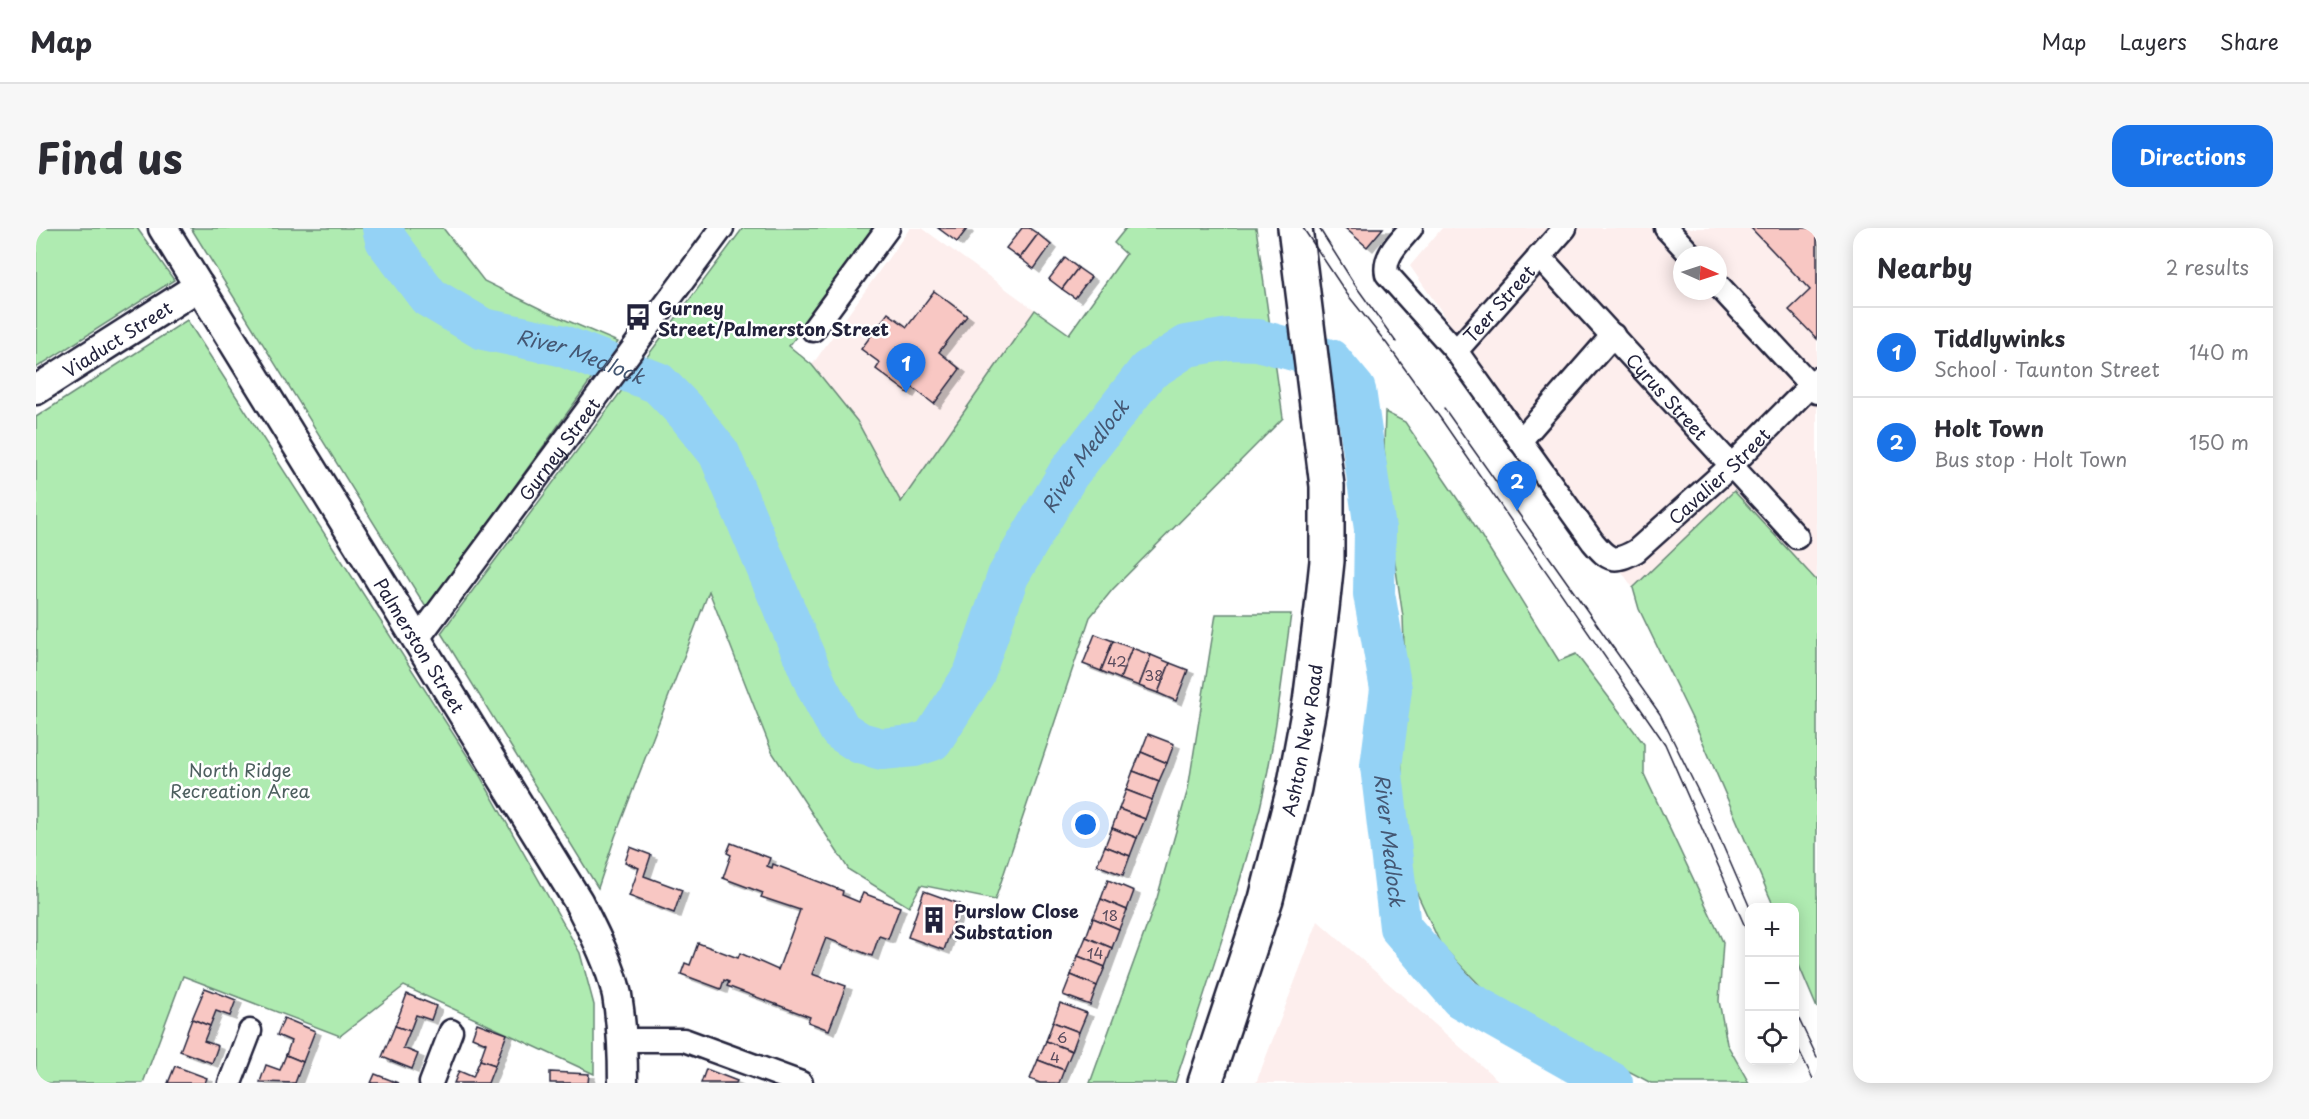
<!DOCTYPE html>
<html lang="en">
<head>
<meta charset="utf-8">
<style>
	body { margin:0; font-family:"Playpen Sans",sans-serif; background:#f7f7f7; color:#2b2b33 }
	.controls { position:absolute; right:18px; bottom:18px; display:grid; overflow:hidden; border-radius:12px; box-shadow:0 3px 15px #0003 }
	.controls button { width:54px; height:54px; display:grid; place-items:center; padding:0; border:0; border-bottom:2px solid #e1e1e2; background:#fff; color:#2b2b33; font:30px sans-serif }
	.compass { position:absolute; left:1637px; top:18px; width:54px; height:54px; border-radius:50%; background:#fff; box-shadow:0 3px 15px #0003; rotate:93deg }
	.you { position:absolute; left:1050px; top:597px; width:21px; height:21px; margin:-15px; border:4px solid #fff; border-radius:50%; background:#1a73e8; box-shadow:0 0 0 9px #1a73e833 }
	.badge { display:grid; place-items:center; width:39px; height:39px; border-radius:50%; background:#1a73e8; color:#fff; font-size:20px; font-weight:700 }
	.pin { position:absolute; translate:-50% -50px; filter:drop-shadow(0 2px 3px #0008) }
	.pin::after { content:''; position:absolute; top:32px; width:21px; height:18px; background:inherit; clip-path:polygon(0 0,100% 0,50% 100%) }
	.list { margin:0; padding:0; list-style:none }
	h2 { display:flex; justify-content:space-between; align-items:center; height:78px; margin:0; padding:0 24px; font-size:26px }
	h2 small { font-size:20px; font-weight:400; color:#7c7c81 }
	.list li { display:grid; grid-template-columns:39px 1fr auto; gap:18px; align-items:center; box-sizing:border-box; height:90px; padding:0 24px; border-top:2px solid #e1e1e2 }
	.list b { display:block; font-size:22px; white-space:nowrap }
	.list p { margin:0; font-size:20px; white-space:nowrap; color:#7c7c81 }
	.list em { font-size:20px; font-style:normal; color:#7c7c81 }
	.icon { flex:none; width:33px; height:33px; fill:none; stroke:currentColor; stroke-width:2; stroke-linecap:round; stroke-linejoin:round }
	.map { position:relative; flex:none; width:1781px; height:855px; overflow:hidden; border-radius:18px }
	header { display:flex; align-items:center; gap:36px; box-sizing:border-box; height:84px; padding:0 30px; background:#fff; border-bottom:2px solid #e1e1e2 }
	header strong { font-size:28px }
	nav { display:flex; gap:33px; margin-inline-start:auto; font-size:21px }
	.intro { display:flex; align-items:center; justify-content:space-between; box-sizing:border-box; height:144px; padding:0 36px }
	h1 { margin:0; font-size:42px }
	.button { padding:15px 27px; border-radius:18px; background:#1a73e8; color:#fff; font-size:21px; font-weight:700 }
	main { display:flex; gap:36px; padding:0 36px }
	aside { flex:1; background:#fff; border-radius:18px; box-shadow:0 3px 15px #0003 }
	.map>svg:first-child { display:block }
</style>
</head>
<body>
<header>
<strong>Map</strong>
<nav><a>Map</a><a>Layers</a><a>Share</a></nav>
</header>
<div class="intro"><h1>Find us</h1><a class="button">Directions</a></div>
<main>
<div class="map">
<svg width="1781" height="855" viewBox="0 0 1781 855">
	<defs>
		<filter id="shadow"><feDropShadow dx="6" dy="4" stdDeviation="0" flood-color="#0004"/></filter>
	</defs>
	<rect width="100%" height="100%" fill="#fff"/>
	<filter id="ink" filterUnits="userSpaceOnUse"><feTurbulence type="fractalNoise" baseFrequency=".0167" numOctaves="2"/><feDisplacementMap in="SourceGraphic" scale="12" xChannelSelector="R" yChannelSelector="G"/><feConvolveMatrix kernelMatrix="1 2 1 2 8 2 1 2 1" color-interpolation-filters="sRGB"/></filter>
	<g filter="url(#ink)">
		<!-- built -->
		<g fill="#fdeeed" fill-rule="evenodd">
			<polygon points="874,0 886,0 999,82 865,274 821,193 776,137"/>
			<path d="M1406,0H1781V353L1698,263L1597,360L1374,38ZM1646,27H1682V63H1646Z"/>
			<polygon points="1282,693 1465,855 1220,855"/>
		</g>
		<!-- green -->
		<g fill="#afebb1" stroke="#688676" stroke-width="1.5">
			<polygon points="0,0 101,0 138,52 0,140"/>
			<polygon points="155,0 407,0 448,53 511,84 582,114 391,381"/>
			<polygon points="707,0 844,0 753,118 776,137 821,193 865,274 999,82 1033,106 1090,26 1078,15 1090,0 1220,0 1247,190 1077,361 1054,389 959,672 885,657 873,679 813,642 736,524 673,363 579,609 562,660 405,405"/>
			<polygon points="151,92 443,546 544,725 558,777 558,846 368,758 304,808 147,748 107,855 0,855 0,189"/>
			<polygon points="1349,184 1369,194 1431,285 1523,433 1540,426 1608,516 1608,546 1687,714 1683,773 1691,816 1713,855 1615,855 1457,771 1405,717 1378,659 1369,609 1365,526 1370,472 1367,389 1358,328 1348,219"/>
			<polygon points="1698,263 1781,353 1781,780 1759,728 1758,680 1738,679 1663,505 1603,381 1597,360"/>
			<path d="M1180,386H1255C1246,450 1239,516 1224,580C1200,673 1169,764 1139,855H1054L1121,670L1152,561Z"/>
		</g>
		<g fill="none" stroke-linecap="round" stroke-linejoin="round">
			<!-- river -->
			<path stroke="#94d2f5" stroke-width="42" id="s1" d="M347,0L350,12L393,69L447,101L524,117L622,155L651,185L683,225L781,459L804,502L824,515L846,521L878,518L896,512L938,446L972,348L1032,246L1112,143L1151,118L1193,111L1222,112L1294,132L1319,162L1339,301L1338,366L1355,461L1345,538L1364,699L1425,770L1576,855"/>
		</g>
		<!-- building -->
		<g fill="#f8c7c3" stroke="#22223b" stroke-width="1.5" filter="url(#shadow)">
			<polygon points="902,0 930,0 931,1 921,14"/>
			<polygon points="986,0 993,0 1002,6 984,30 970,20"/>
			<polygon points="1309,0 1347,0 1331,19"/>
			<polygon points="1715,0 1781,0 1781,111 1753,82 1774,62"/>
			<polygon points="1002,6 1015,17 998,41 984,30"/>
			<polygon points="1029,30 1042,40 1026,61 1013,51"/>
			<polygon points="1042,40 1055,49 1039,70 1026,61"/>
			<polygon points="898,63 931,88 903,124 924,141 898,176 876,159 872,165 840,141 844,135 825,121 852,85 871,99"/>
			<polygon points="1059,406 1077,413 1065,443 1047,436"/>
			<polygon points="1077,413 1096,420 1084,451 1065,443"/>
			<polygon points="1096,420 1115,427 1103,458 1084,451"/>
			<polygon points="1115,427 1134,435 1122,465 1103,458"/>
			<polygon points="1134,435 1152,442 1140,473 1122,465"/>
			<polygon points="1112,506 1138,516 1131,535 1105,524"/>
			<polygon points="1105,524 1131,535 1123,553 1097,543"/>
			<polygon points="1097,543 1123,553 1116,572 1090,562"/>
			<polygon points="1090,562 1116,572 1109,591 1083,581"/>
			<polygon points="1083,581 1109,591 1101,610 1076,600"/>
			<polygon points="1076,600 1101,610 1094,628 1069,618"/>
			<polygon points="695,615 734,630 731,638 736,640 737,636 807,663 806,667 823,674 827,665 864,679 852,711 843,708 836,728 790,710 776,746 810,758 793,802 772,794 774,789 691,758 693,754 688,752 685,761 645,746 649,735 654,737 662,715 702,730 704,725 742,742 764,682 725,669 727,665 687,650 695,627 691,625"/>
			<polygon points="1069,618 1094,628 1087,647 1061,637"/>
			<polygon points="594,619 615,627 608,648 646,662 638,685 593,668 603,640 589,634"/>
			<polygon points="1072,652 1098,663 1091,682 1065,671"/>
			<polygon points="888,663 924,676 908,722 872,709"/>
			<polygon points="1065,671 1091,682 1083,701 1057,690"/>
			<polygon points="1057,690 1083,701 1076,720 1050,709"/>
			<polygon points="1050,709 1076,720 1069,739 1042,728"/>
			<polygon points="1042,728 1069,739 1061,758 1035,747"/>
			<polygon points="1035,747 1061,758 1054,777 1027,767"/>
			<polygon points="169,760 200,772 194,788 180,783 174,798 156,791"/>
			<polygon points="371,766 400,778 395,792 380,787 374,803 359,798"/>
			<polygon points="1024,775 1051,785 1043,804 1017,794"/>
			<polygon points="248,790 279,803 267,834 250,827 255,813 241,807"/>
			<polygon points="156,791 174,798 168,813 182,818 176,835 144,823"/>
			<polygon points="1017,794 1043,804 1036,823 1010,813"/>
			<polygon points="441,795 471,806 459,837 444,832 450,815 436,809"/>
			<polygon points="359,798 374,803 367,820 382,826 376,841 346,829"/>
			<polygon points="1010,813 1036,823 1028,842 1002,832"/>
			<polygon points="250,827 267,834 259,855 224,854 230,837 244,842"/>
			<polygon points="444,832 459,837 452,855 418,855 423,843 437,849"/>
			<polygon points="1002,832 1028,842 1023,855 1004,855 994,851"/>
			<polygon points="139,838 171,850 169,855 132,855"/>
			<polygon points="670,841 701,853 700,855 665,855"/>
			<polygon points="514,844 553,846 552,855 514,855"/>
			<polygon points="339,846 362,855 335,855"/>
		</g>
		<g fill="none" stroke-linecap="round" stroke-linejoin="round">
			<defs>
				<g id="minor">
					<path id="s2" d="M1375,0C1364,13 1347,28 1351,46L1420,123L1557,314C1573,333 1578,335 1600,323L1695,238L1781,151"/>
					<polyline points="1630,0 1655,27"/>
					<path id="s3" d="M1503,28L1761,309"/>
					<polyline points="1682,57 1781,164"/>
					<polyline points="777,102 852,0"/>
					<path id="s4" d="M1420,123L1529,0"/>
					<polyline points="1484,213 1577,107"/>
					<path id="s5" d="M381,412L686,0"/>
					<polyline points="587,812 648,812 765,855"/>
					<polyline points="194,855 214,803"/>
					<polyline points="395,855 415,803"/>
				</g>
				<g id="tertiary">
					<path id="s6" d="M127,0L542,673C557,703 574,735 581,767C586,797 587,825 587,855"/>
					<path id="s7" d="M0,162L163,58"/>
				</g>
				<g id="primary">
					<path id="s8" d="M1169,855L1230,671L1258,560L1274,474L1286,380L1291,333V258L1259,0"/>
				</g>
			</defs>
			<!-- minor casing -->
			<use href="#minor" stroke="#22223b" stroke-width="27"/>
			<!-- tertiary casing -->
			<use href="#tertiary" stroke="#22223b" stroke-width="33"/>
			<!-- primary casing -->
			<use href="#primary" stroke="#22223b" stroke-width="38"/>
			<!-- minor -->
			<use href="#minor" stroke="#fff" stroke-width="22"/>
			<!-- tertiary -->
			<use href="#tertiary" stroke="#fff" stroke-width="28"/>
			<!-- primary -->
			<use href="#primary" stroke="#fff" stroke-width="33"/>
			<!-- tram -->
			<g stroke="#22223b" stroke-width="1.5">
				<polyline points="1267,0 1311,66 1351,116 1405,191 1629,516 1714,710"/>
				<polyline points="1283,0 1319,57 1360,114"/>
				<polyline points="1408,180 1624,486 1671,581 1714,680"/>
				<polyline points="1758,781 1781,829"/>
				<polyline points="1758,812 1779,855"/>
			</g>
		</g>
	</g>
	<!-- icons -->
	<defs>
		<symbol id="bus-bare" viewBox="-9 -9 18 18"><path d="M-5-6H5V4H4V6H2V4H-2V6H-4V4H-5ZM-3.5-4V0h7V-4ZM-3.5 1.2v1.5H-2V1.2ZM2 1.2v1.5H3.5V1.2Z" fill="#22223b" stroke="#fff" stroke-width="2.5" paint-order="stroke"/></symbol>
		<symbol id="building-bare" viewBox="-9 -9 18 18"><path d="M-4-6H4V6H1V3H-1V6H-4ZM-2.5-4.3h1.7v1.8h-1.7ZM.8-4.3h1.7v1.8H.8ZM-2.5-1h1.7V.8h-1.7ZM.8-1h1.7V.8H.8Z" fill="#22223b" stroke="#fff" stroke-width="2.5" paint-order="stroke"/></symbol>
	</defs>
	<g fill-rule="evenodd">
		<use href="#bus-bare" x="583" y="70" width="38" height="38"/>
		<use href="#building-bare" x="879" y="673" width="38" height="38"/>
	</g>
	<g text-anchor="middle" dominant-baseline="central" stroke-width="5" stroke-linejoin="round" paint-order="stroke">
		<!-- number labels -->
		<g font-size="15" fill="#584b5d">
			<text x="1081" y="432">42</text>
			<text x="1118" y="446">38</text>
			<text x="1074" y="686">18</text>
			<text x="1059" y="724">14</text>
			<text x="1026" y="808">6</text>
			<text x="1019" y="828">4</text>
		</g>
		<!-- street labels -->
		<g font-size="18" fill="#22223b" stroke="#fff">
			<text stroke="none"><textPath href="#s4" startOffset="64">Teer Street</textPath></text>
			<text stroke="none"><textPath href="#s7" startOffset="96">Viaduct Street</textPath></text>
			<text stroke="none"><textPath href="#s3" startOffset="190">Cyrus Street</textPath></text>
			<text stroke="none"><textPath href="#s5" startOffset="238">Gurney Street</textPath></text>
			<text stroke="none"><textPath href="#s2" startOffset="555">Cavalier Street</textPath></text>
			<text stroke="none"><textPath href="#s6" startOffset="490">Palmerston Street</textPath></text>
			<text stroke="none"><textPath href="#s8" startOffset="357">Ashton New Road</textPath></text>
		</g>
		<!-- poi labels -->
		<g font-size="18" font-weight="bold" fill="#22223b" stroke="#fff" text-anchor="start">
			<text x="622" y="79">Gurney<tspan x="622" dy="21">Street/Palmerston Street</tspan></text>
			<text x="918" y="682">Purslow Close<tspan x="918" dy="21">Substation</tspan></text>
		</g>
		<!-- park labels -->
		<g font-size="18" fill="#4c5e5e" stroke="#fff">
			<text x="204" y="541">North Ridge<tspan x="204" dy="21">Recreation Area</tspan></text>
		</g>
		<!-- water labels -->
		<g font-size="20" font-style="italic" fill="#445773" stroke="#fff">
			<text stroke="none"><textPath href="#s1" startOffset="248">River Medlock</textPath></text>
			<text stroke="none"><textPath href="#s1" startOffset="1148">River Medlock</textPath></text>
			<text stroke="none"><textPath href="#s1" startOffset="1940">River Medlock</textPath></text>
		</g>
	</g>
</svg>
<div class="controls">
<button>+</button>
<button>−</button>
<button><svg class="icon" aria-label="locate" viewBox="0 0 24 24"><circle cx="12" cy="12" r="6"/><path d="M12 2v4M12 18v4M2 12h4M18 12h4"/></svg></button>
</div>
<svg class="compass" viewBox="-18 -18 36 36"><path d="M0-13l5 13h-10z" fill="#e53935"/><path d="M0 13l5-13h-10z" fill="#7c7c81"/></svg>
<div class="you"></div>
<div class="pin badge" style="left:870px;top:165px">1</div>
<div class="pin badge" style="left:1481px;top:283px">2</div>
</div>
<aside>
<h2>Nearby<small>2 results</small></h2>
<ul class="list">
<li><span class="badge">1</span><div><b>Tiddlywinks</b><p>School · Taunton Street</p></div><em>140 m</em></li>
<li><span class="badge">2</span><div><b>Holt Town</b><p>Bus stop · Holt Town</p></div><em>150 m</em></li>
</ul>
</aside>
</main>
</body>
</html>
